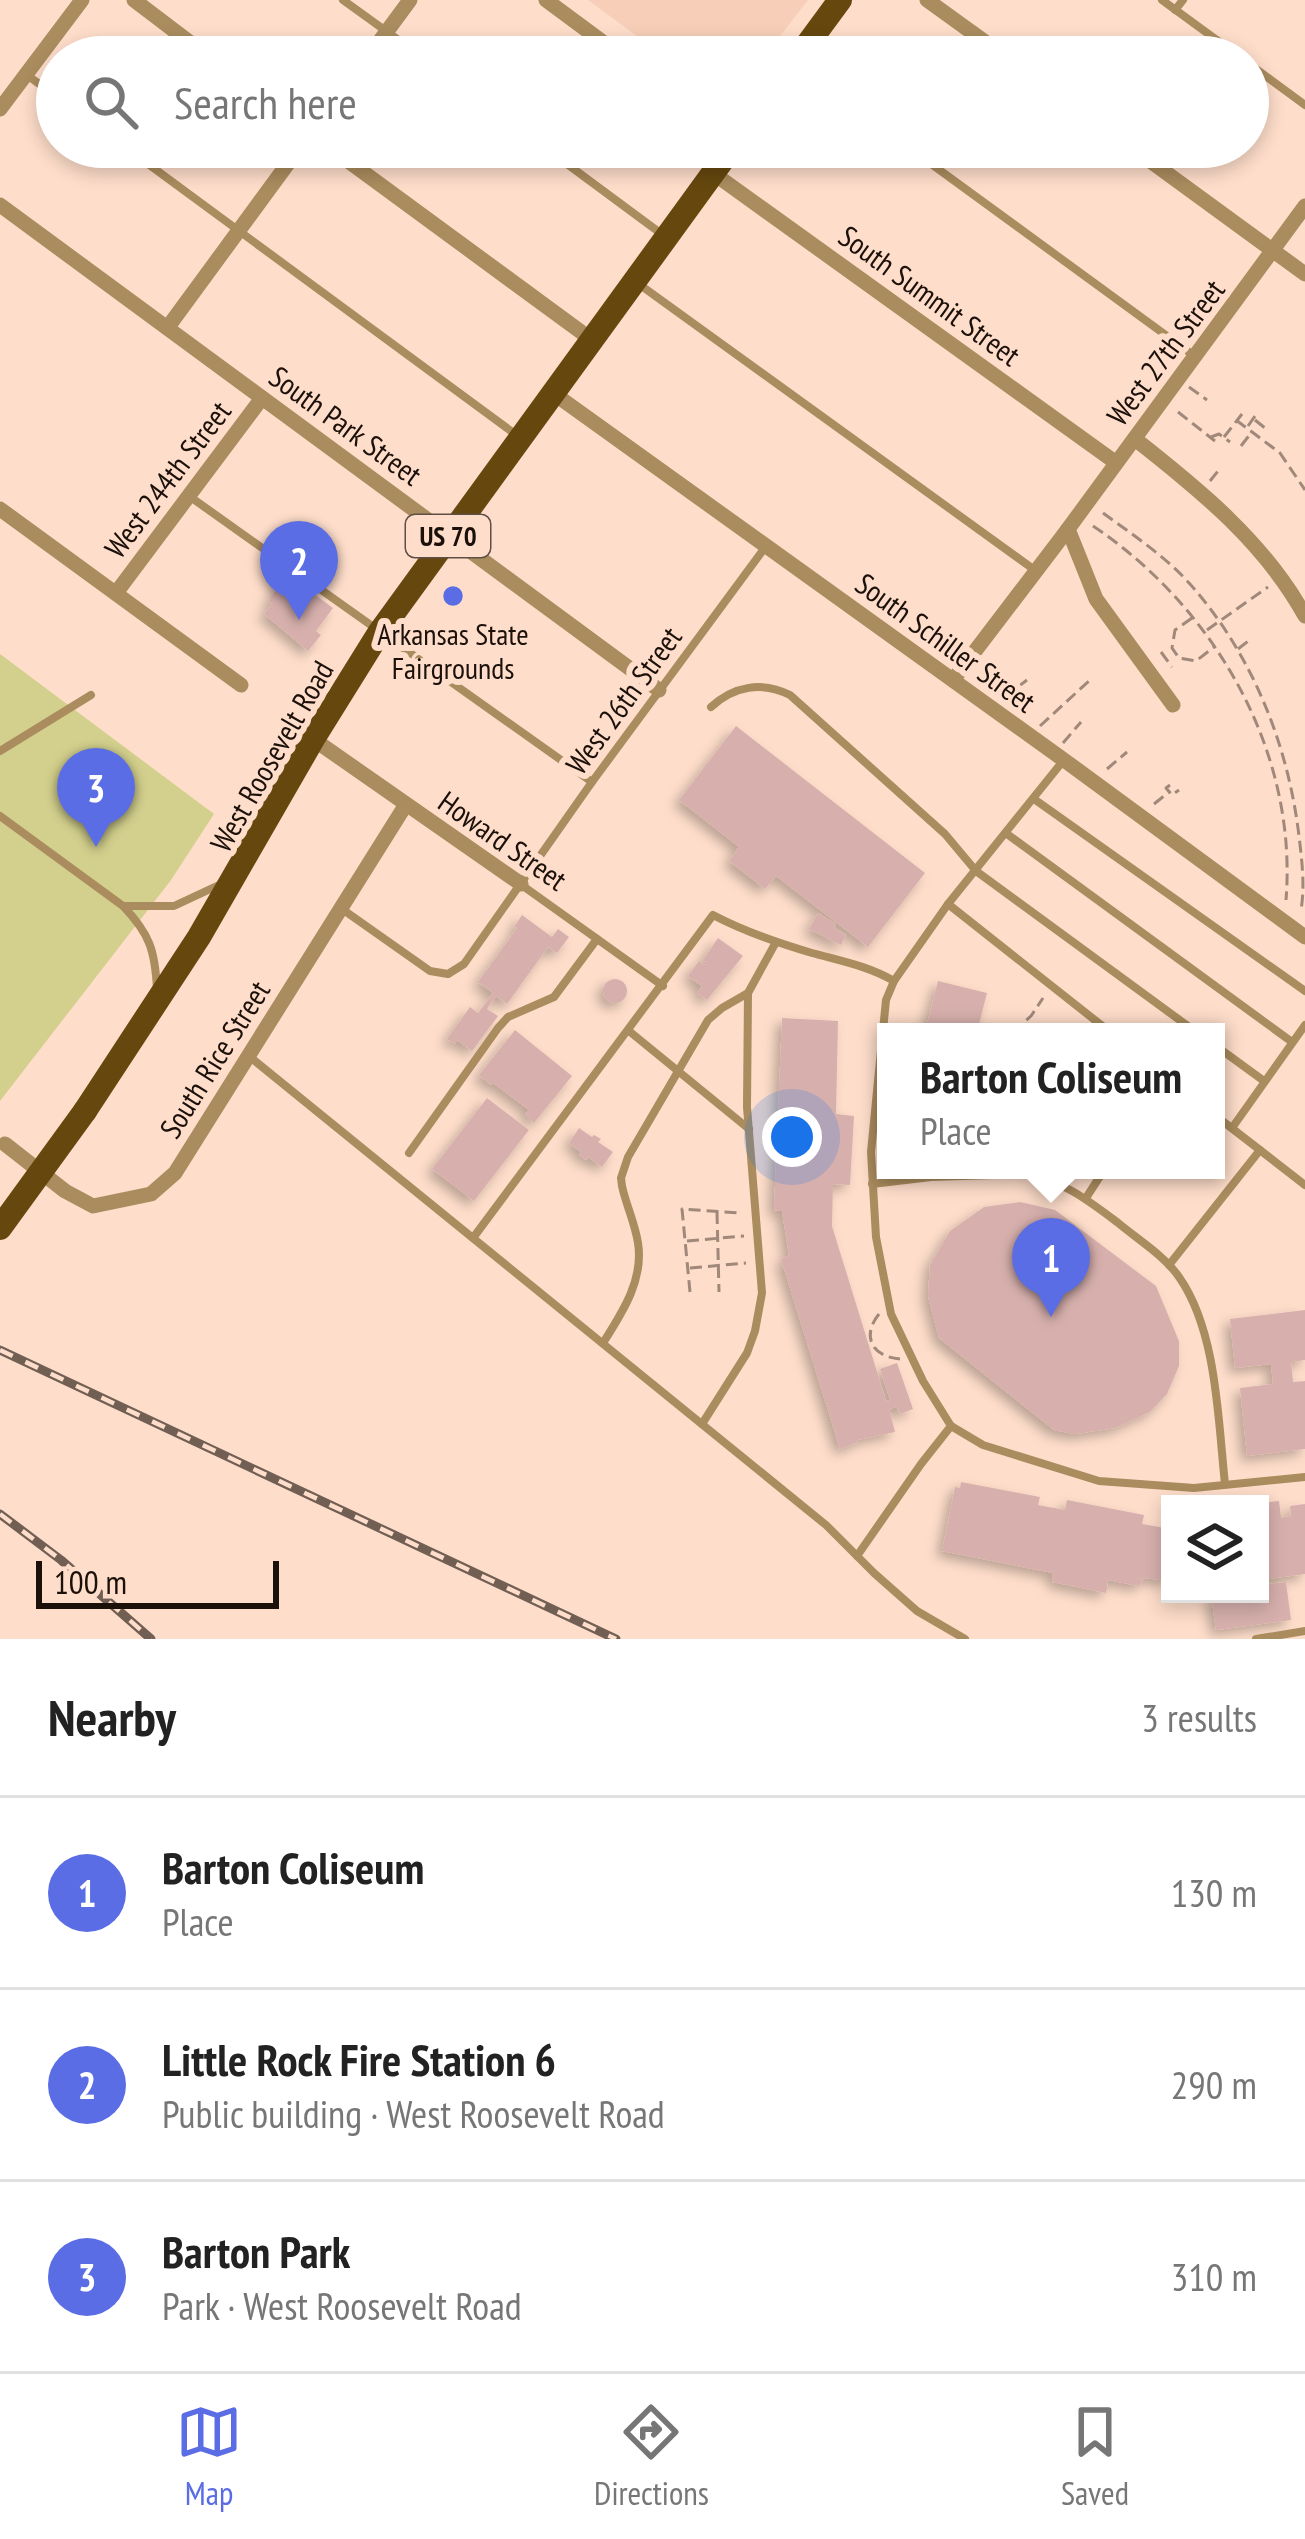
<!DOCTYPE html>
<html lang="en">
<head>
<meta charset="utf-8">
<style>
	body { margin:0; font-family:"PT Sans Narrow",sans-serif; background:#f2f2f2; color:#222 }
	.controls { position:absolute; right:36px; bottom:36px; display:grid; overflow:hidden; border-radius:0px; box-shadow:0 6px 18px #0003 }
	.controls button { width:108px; height:108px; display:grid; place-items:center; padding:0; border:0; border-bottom:3px solid #e0e0e0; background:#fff; color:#222; font:60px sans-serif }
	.scale { position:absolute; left:36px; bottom:30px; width:243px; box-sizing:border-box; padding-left:12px; border:6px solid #1b100a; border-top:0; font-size:33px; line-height:42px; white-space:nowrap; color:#1b100a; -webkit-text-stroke:9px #feddca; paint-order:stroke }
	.you { position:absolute; left:792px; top:1137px; width:42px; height:42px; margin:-30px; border:9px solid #fff; border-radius:50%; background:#1a73e8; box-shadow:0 0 0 18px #1a73e833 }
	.badge { display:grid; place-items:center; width:78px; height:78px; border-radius:50%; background:#5b6de4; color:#fff; font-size:39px; font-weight:700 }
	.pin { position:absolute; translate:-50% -99px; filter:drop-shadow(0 3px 6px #0008) }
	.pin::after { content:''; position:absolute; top:63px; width:42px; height:36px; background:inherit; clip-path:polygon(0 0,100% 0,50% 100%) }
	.popup { position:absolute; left:877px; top:1023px; width:348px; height:156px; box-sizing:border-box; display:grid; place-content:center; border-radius:0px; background:#fff; filter:drop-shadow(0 3px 9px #0005); font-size:39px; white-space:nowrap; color:#767676 }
	.popup b { font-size:45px; color:#222 }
	.popup::after { content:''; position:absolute; left:50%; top:100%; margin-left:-24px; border:24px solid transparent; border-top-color:#fff }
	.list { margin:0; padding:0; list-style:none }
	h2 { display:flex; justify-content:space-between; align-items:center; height:156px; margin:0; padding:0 48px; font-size:51px }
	h2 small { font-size:39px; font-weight:400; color:#767676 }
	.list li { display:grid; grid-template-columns:78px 1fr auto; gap:36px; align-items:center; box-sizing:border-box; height:192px; padding:0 48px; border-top:3px solid #e0e0e0 }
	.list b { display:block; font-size:45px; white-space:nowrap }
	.list p { margin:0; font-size:39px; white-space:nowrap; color:#767676 }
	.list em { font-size:39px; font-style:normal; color:#767676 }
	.icon { flex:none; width:66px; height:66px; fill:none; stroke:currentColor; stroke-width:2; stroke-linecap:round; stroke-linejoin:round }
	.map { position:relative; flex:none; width:1305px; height:1639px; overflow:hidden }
	.search { position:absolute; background:#fff; box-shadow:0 6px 18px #0003; left:36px; right:36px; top:36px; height:132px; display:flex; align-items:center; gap:30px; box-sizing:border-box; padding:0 42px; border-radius:66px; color:#767676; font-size:45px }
	.sheet { height:732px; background:#fff }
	nav { display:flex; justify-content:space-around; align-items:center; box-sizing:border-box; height:168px; border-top:3px solid #e0e0e0; background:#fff; font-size:33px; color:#767676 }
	nav a { display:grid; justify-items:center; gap:6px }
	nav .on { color:#5b6de4 }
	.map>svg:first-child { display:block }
</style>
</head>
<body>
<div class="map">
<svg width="1305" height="1639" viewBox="0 0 1305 1639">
	<defs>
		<filter id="shadow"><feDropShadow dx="-5.5" dy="5.5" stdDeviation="6" flood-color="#0004"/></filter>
	</defs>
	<rect width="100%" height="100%" fill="#feddca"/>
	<!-- built -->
	<polygon fill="#f7cfb8" points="588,0 808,0 764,57 665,57"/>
	<!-- green -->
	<polygon fill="#d3d08d" points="0,654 214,814 171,880 0,1101"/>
	<!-- building -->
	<g fill="#d7b0ad" filter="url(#shadow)">
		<polygon points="295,580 333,608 316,631 321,635 308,651 264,614 272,604 268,601 281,583 288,588"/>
		<polygon points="736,726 925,873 868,947 776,876 765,889 729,861 739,847 679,800"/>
		<polygon points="818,913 836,924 834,928 846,935 841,945 809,929"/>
		<polygon points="522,915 552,937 558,929 569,937 557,953 548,947 507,1004 496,996 487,1009 498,1016 472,1051 457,1040 455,1044 447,1039 470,1007 478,1013 493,993 478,982 517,928 514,927"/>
		<polygon points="718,938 743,956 707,1000 697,993 702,986 688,976 699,961 705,965 707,963 703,960"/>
		<circle cx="615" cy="991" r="12"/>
		<polygon points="938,981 987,993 977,1032 925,1032"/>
		<polygon points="782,1018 838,1021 836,1114 854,1116 850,1185 833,1184 832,1226 886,1401 890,1400 880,1369 897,1363 913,1409 900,1414 897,1407 889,1409 895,1432 857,1440 858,1442 840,1449 781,1259 789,1256 782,1211 774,1210"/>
		<polygon points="515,1030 572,1076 534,1123 525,1114 529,1110 493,1083 491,1085 479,1075"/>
		<polygon points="487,1098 529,1130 474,1201 432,1169"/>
		<polygon points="579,1128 592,1137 594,1135 601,1139 598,1142 613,1152 602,1167 588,1157 586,1160 579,1155 581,1152 569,1143"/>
		<polygon points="1020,1202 1055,1210 1156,1286 1179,1341 1179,1366 1167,1394 1150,1412 1115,1428 1075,1434 1054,1430 939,1338 928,1296 930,1265 950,1231 984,1207"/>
		<polygon points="1305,1310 1305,1360 1291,1362 1293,1382 1305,1381 1305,1449 1247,1456 1240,1388 1273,1384 1271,1364 1235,1368 1230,1319"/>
		<polygon points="961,1482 1040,1497 1038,1505 1065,1510 1067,1500 1144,1515 1142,1524 1170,1529 1170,1581 1144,1578 1139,1586 1108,1580 1106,1593 1052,1582 1053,1573 942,1551 955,1487 960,1488"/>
		<polygon points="1279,1501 1281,1518 1291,1516 1290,1506 1305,1504 1305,1574 1260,1580 1260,1503"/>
		<polygon points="1286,1582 1291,1620 1216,1630 1211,1594 1260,1594 1260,1585"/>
	</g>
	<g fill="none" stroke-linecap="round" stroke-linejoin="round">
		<!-- path -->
		<g stroke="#a0887a" stroke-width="3" stroke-dasharray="12 6" stroke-linecap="butt">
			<polyline points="1189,387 1207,400"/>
			<polyline points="1178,412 1215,441"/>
			<polyline points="1236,420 1280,453 1305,490"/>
			<polyline points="1255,420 1265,428"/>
			<polyline points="1248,426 1258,412"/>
			<polyline points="1211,437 1219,434 1230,442"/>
			<polyline points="1224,437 1242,414"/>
			<polyline points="1241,446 1251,433"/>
			<polyline points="1210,481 1218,471"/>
			<path d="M1103,513C1133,535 1165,556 1190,584C1252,654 1288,744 1299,836C1302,861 1305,886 1301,910"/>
			<path d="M1093,526C1214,607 1298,751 1286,900"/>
			<polyline points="1192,618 1175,630 1172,648 1179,658 1196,661 1214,647"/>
			<polyline points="1207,630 1268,587"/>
			<polyline points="1238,649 1251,639"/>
			<polyline points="1161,652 1172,667"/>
			<polyline points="1006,696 1027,680"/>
			<polyline points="1040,726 1090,680"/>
			<polyline points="1063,743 1081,722"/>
			<polyline points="1107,769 1127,752"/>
			<polyline points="1170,785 1166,788 1172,795 1179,790"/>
			<polyline points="1154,804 1169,792"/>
			<polyline points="1013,1032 1031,1016 1043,998"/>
			<polyline points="717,1212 719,1292"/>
			<polyline points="687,1241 744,1236"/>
			<polyline points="690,1268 746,1263"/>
			<polyline points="690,1292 682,1209 741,1213"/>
			<path d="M879,1314C861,1336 872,1357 900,1359"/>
		</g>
		<!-- service -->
		<g stroke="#aa8c5e" stroke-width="8">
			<polyline points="343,0 422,57"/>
			<polyline points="1162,0 1240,57"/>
			<polyline points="1175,10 1183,0"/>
			<polyline points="1248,63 1305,105"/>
			<polyline points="27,75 57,97"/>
			<polyline points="125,147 515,434"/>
			<polyline points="544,147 663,235"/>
			<polyline points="908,147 1193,355"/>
			<polyline points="636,282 1036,571"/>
			<polyline points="189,496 592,782"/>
			<path d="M711,707C734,686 762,681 790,695L945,834L976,871L1196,1032"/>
			<polyline points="0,751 91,695"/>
			<polyline points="1063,761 948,904 894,981 886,1000 871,1152 876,1237 891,1314 923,1381 951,1426 983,1445 1099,1481 1194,1488 1305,1477"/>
			<polyline points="1034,799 1305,991"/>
			<path d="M0,816L123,906C150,934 155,951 157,989"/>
			<polyline points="1007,834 1292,1042"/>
			<polyline points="523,886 663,986"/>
			<polyline points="948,904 1110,1032"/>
			<polyline points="124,906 174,906 219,885"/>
			<polyline points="342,909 430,971 448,974 464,964 592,782 766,546"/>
			<polyline points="629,1031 749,1129"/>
			<polyline points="1216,1046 1264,1081"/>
			<polyline points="250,1057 826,1525 874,1573 917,1611 965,1639"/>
			<polyline points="1216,1116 1305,1185"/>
			<polyline points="1232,1128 1305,1025"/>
			<polyline points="409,1153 498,1028 508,1017 554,997 597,939"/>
			<path d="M872,1184L931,1177L1028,1174C1063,1181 1089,1201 1117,1222C1137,1239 1164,1255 1179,1277C1217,1331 1218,1420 1225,1484"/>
			<polyline points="1086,1198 1104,1170"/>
			<path d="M473,1238L713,915C745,932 778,943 812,953C841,961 868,966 894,981"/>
			<polyline points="1169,1265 1260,1150"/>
			<path d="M603,1343C622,1313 644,1280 638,1243C635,1223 626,1205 622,1186L621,1178L628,1157L708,1020L722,1008L748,993L776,942"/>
			<polyline points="702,1424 747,1353 755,1331 762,1293 747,1107 748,994"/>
			<polyline points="857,1556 921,1464 951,1426"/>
			<polyline points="1256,1639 1305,1631"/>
		</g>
		<!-- minor -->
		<g stroke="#aa8c5e" stroke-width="15">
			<polyline points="134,0 209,57"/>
			<polyline points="546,0 623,57"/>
			<polyline points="927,0 1006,57"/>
			<polyline points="368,57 410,0"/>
			<polyline points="0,109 82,0"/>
			<polyline points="329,147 592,340"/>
			<polyline points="1131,147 1305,274"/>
			<polyline points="713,173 1115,462"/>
			<polyline points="0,205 659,690"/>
			<polyline points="168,327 300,147"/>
			<polyline points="553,393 1064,760 1305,937"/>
			<path d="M1135,439C1200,490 1265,543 1305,616"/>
			<polyline points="0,509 241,685"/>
			<polyline points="116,593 262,398"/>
			<polyline points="953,680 1068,529"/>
			<polyline points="1173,705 1096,599 1068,529 1305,206"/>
			<polyline points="313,739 521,884"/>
			<polyline points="5,1144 65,1191 93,1206 151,1194 175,1173 405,806"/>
		</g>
		<!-- primary -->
		<g stroke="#66480e" stroke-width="24">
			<polyline points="798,57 840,0"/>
			<polyline points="85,1111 199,937 313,739 379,633 732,147"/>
		</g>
		<defs>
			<g id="rail">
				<polyline points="0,1350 616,1639"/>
				<polyline points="0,1514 61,1560 151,1639"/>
			</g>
		</defs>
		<!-- rail casing -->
		<use href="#rail" stroke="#725f54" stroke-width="9"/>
		<!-- rail -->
		<use href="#rail" stroke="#feddca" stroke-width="4.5" stroke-dasharray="14" stroke-linecap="butt"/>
		<!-- primary-bridge -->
		<polyline stroke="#66480e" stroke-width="24" points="0,1228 85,1111"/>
	</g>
	<!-- markers -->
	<circle fill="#5b6de4" stroke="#feddca" stroke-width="4.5" cx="453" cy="596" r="12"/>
	<g text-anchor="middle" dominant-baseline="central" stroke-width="12" stroke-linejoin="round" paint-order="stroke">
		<!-- shield labels -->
		<rect fill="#feddca" stroke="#5f4e44" stroke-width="3" x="406" y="515" width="84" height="42" rx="9"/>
		<g font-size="27" font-weight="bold" fill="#1b100a">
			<text x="448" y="536">US 70</text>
		</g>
		<!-- street labels -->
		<g font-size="30" fill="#1b100a" stroke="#feddca">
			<text transform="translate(930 295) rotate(36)">South Summit Street</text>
			<text transform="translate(1165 352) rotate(-53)">West 27th Street</text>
			<text transform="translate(346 425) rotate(36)">South Park Street</text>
			<text transform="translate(167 479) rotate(-53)">West 244th Street</text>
			<text transform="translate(946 642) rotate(36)">South Schiller Street</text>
			<text transform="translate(623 700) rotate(-54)">West 26th Street</text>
			<text transform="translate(271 756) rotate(-60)">West Roosevelt Road</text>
			<text transform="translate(503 840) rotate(35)">Howard Street</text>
			<text transform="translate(214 1059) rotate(-58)">South Rice Street</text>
		</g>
		<!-- poi labels -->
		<g font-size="30" fill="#1b100a" stroke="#feddca">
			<text x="453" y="633">Arkansas State<tspan x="453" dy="34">Fairgrounds</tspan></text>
		</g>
	</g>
</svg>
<div class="controls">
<button><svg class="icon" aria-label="layers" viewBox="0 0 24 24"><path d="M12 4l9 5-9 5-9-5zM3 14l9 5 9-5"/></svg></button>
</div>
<div class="scale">100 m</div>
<div class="you"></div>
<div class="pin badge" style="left:1051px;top:1317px">1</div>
<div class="popup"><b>Barton Coliseum</b>Place</div>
<div class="pin badge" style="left:299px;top:620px">2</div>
<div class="pin badge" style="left:96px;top:847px">3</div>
<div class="search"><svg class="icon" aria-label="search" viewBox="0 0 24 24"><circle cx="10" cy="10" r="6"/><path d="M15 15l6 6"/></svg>Search here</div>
</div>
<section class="sheet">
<h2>Nearby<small>3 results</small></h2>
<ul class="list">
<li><span class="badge">1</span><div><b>Barton Coliseum</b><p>Place</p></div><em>130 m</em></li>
<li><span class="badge">2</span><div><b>Little Rock Fire Station 6</b><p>Public building · West Roosevelt Road</p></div><em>290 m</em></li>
<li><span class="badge">3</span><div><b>Barton Park</b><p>Park · West Roosevelt Road</p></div><em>310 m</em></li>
</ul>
</section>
<nav>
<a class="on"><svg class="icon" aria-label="map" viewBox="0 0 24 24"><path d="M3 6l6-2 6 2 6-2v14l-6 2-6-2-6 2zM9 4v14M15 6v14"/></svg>Map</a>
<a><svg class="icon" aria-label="directions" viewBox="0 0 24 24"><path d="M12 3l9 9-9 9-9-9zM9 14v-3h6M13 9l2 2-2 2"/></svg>Directions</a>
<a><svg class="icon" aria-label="saved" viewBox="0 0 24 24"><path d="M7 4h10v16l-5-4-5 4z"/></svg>Saved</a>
</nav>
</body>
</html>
